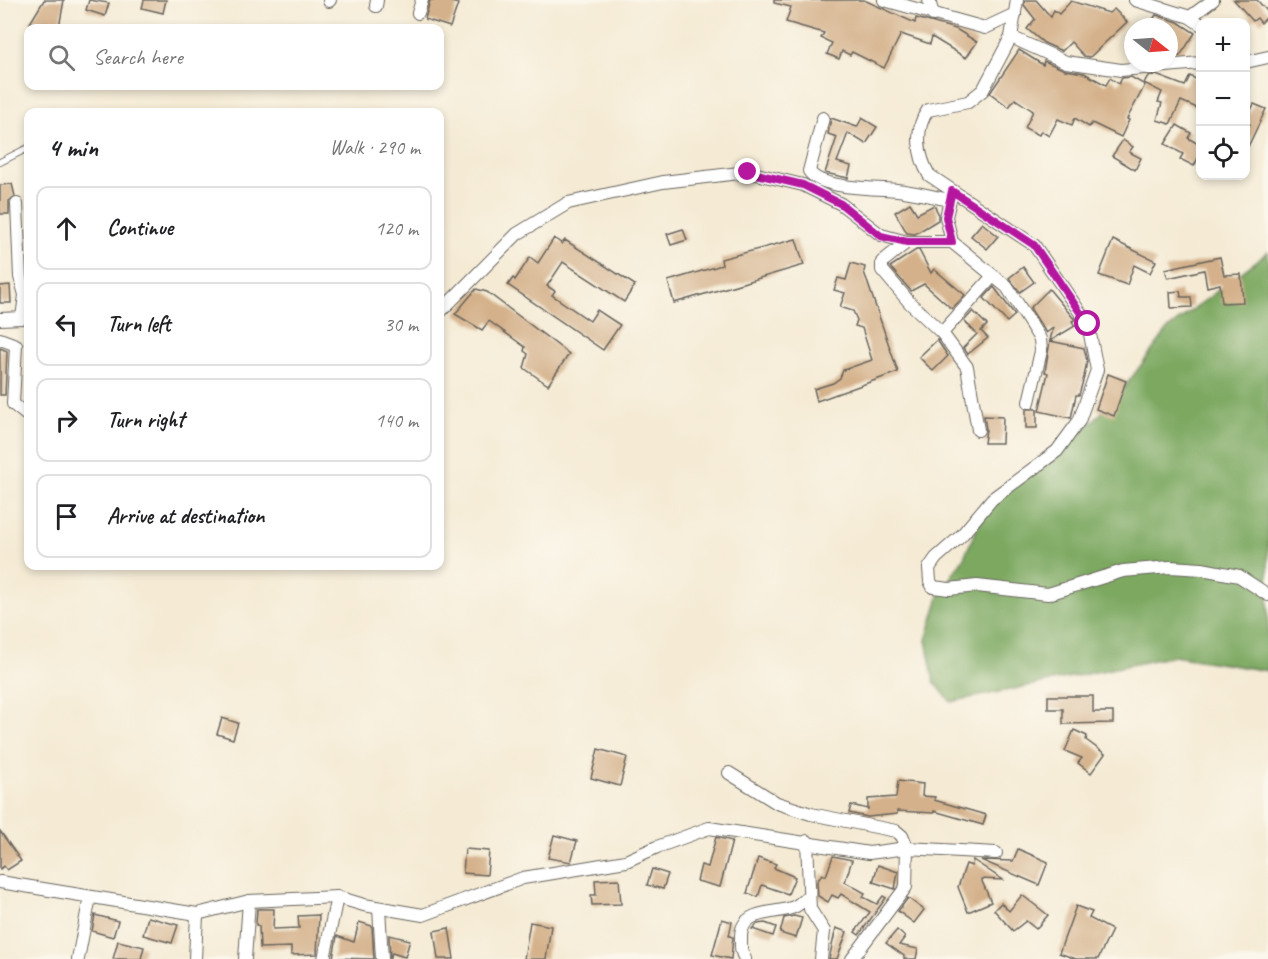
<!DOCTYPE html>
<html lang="en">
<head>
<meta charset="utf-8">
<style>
	body { margin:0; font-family:Caveat,sans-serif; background:#f6f6f6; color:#202124 }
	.controls { position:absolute; right:18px; top:18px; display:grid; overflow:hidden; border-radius:12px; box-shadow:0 3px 9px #0003 }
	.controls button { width:54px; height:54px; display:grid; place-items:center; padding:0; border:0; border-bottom:2px solid #e0e0e0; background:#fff; color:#202124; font:30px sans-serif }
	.compass { position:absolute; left:1124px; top:18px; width:54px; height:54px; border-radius:50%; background:#fff; box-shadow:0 3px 9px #0003; rotate:107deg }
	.stop { position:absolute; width:18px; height:18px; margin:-14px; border:4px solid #b5179e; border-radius:50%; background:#fff }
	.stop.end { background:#b5179e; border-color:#fff; box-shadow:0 2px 6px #0008 }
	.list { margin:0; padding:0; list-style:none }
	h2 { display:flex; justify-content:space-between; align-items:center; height:78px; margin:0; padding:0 24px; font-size:26px }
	h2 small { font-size:20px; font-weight:400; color:#757577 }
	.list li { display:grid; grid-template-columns:39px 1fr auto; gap:18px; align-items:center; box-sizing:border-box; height:84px; margin:0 12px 12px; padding:0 12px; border:2px solid #e0e0e0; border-radius:12px }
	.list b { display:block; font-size:22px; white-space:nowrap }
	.list em { font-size:20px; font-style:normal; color:#757577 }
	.icon { flex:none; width:33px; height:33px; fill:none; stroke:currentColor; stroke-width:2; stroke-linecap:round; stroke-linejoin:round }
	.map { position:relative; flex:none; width:1268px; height:959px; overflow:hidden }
	.search { position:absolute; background:#fff; box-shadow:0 3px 9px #0003; left:24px; top:24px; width:420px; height:66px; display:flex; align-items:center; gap:15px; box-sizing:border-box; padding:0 21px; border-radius:12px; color:#757577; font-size:22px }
	.panel { position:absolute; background:#fff; box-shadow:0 3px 9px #0003; left:24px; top:108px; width:420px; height:462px; border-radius:12px }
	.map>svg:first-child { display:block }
</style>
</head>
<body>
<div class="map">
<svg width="1268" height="959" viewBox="0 0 1268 959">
	<rect width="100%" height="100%" fill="#fbf7ec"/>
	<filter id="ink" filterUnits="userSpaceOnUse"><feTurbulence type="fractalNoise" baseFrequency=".0167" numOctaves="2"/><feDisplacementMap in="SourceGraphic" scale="12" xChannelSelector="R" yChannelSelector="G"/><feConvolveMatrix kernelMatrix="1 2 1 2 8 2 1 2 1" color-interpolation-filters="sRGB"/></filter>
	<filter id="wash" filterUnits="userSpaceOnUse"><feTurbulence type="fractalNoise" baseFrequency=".008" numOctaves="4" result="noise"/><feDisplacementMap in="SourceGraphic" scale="24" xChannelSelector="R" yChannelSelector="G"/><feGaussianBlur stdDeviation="1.35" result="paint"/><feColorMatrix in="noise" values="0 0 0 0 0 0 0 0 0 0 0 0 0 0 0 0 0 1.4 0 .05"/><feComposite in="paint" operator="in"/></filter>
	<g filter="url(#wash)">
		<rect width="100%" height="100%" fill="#f5ebd5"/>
		<!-- forest -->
		<polygon fill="#7ca860" stroke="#4c623e" stroke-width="1.5" points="1268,252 1268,671 1174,656 951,702 934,682 926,640 940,593 963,559 988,505 1057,457 1117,397 1169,328"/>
		<g id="blocks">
			<!-- building -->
			<g fill="#d4b18a">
				<polygon points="44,0 64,0 59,28 47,28 30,23"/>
				<polygon points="89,0 109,3 105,16 86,10"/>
				<polygon points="144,0 166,0 163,13 142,8"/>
				<polygon points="430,0 445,0 458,4 450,27 425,19"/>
				<polygon points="774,0 864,0 915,23 916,18 956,29 977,42 966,58 932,37 930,44 901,34 884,68 852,52 850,55 842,51 839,59 827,54 832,43 821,38 824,33 786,22 791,7 774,3"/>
				<polygon points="1025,0 1036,0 1051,17 1054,10 1059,14 1071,1 1109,13 1114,9 1127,22 1090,57 1084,56 1071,42 1062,51 1044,43 1027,29 1035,19 1024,5"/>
				<polygon points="1234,0 1257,0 1268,12 1268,16 1261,23 1257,18 1253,21"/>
				<polygon points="1156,15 1178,22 1195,33 1180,56 1169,54 1169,27 1148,27"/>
				<polygon points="1019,50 1043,65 1044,61 1065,70 1084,73 1106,85 1110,78 1119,84 1122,78 1131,77 1145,85 1127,119 1129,120 1121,137 1092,123 1089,127 1075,118 1072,125 1058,119 1049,136 1041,131 1039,135 1025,128 1033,111 1015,99 1009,107 990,93"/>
				<polygon points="1156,75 1185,86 1190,76 1200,81 1200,101 1197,108 1181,101 1170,124 1157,120 1162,103 1158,102 1162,92 1144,83 1148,76"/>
				<polygon points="1254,104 1266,109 1245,153 1245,132 1250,124 1245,122"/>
				<polygon points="831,118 857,127 862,118 877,127 866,144 848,133 837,162 851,166 848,178 825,173 837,137 828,134"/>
				<polygon points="1177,125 1191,133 1188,138 1200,145 1200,154 1194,166 1180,159 1183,154 1165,144"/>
				<polygon points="1123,140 1133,147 1129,152 1141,158 1135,170 1112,156"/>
				<polygon points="12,184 15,196 9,201 9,214 0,214 0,185"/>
				<polygon points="910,203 917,214 934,205 938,213 938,220 915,234 907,233 895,212"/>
				<polygon points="982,223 998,236 987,249 971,236"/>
				<polygon points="683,229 687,240 671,245 667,234"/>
				<polygon points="554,238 562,244 565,240 635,285 624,302 563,262 547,286 555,291 552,295 590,321 597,310 620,325 603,350 508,285 513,278 515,280 530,257 538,263"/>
				<polygon points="796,239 804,265 674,303 668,281 722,265 721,259"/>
				<polygon points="1113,240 1156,261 1150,273 1134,265 1127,285 1099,275"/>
				<polygon points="916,250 919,250 931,273 934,269 965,295 952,309 924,284 911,291 890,267"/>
				<polygon points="1220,257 1224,275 1241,274 1243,302 1222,303 1220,284 1207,287 1204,270 1168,278 1165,269"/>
				<polygon points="851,263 865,267 864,272 898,372 817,401 814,389 833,383 840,378 843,370 872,360 862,328 855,326 857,320 853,311 840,307 845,293 834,290 838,278 846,280"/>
				<polygon points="1023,267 1034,282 1020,292 1009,278"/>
				<polygon points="10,285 11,303 0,303 0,286"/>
				<polygon points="994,287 1015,315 1007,322 984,298"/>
				<polygon points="476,289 487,292 569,354 548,385 524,368 528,354 524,351 525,347 489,321 482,330 455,314"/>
				<polygon points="1049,289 1075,320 1072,321 1075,326 1050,341 1053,328 1046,333 1030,308"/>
				<polygon points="1180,291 1181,297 1191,297 1192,307 1171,308 1170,292"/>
				<polygon points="973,311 987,325 981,331 988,338 968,354 963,348 977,334 964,321"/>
				<polygon points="937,340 948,356 933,371 919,357"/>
				<polygon points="1050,341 1084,348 1087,361 1084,377 1079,395 1076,395 1071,418 1039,411 1048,373 1045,372"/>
				<polygon points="0,348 7,351 5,395 0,395"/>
				<polygon points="1108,374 1126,381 1114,416 1096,409"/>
				<rect x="1026" y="409" width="11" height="19"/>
				<polygon points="984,416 1003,417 1002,443 984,443 986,429"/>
				<polygon points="1048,696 1093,696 1093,712 1113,712 1113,723 1063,724 1063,709 1048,709"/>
				<polygon points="222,718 238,723 233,739 217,734"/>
				<polygon points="1074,730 1087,736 1086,740 1105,754 1091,773 1078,763 1082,758 1065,751"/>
				<polygon points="598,749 627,757 620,786 591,778"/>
				<polygon points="898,781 923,784 922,796 935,797 934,800 986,815 983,825 934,811 934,813 897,811 897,814 868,817 849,813 851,805 868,809 868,799 896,797"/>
				<polygon points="0,831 21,861 7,870 4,866 0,869"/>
				<polygon points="554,835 577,841 571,862 548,858"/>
				<polygon points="716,837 732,841 720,887 697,881 701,865 708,867"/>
				<polygon points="465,849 489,851 487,875 463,873"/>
				<polygon points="1018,849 1048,862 1039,885 981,860 1013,861"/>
				<polygon points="833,856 852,860 845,882 865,893 863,897 877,904 883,896 886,898 859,935 855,932 870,912 841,894 838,898 832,895 828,902 818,896 817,882 822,874 826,876"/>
				<polygon points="758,858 776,864 774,868 795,877 788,894 762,885 758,897 747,893"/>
				<polygon points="973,860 1003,880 981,879 991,902 968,912 958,887 966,864 972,866"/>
				<polygon points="878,865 898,872 895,889 873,882"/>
				<polygon points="652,869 668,874 663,889 647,885"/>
				<polygon points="619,879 621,904 592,905 591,895 596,895 595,880"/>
				<polygon points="1022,895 1048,915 1036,929 1026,921 1013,931 994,910 1001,903 1009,911"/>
				<polygon points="908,898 924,910 914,923 898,911"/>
				<polygon points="1076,906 1092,912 1089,918 1112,930 1098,959 1076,959 1059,953"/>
				<polygon points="257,909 274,909 273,929 299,928 298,916 319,915 317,954 291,955 291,947 260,948 259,926 256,925"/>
				<polygon points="95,915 118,921 113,937 92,931"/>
				<polygon points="794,916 802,918 796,938 780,933 784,918"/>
				<polygon points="148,917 178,925 172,943 143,935"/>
				<polygon points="722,919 732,922 729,936 733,937 731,959 712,955"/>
				<polygon points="359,922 372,926 374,959 333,958 337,936 354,942"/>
				<polygon points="530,922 551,926 546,959 524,959"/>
				<polygon points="765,923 776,927 773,936 752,929 757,924"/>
				<polygon points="449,928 454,959 438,959 434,931"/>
				<polygon points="836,928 847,932 837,959 829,959"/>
				<polygon points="897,930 905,937 899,945 918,949 916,959 904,959 904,956 886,943"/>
				<polygon points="389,935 410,940 405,957 392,953 390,959"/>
				<polygon points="118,941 144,947 141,959 113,959"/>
			</g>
		</g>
	</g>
	<g filter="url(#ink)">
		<use href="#blocks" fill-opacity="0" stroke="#68645d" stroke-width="1.5"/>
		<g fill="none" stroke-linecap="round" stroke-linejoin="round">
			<defs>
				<polyline id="lane" points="0,162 28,148"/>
				<g id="street">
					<polyline points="884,0 985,28 1015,14"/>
					<polyline points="929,0 933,15"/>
					<path d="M1017,0L1011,37L983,90L968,102L928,110C914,129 918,156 929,175L1034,245L1088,324L1097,370L1079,421L1057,451L992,499L961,536L936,558L929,568L930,581L933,587L949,589L977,586L1048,594L1123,571L1170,567L1202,569L1239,576L1268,595"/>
					<polyline points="1135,0 1190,17 1200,24"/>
					<polyline points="329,1 330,0"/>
					<polyline points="376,6 377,0"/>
					<polyline points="418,13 422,0"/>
					<polyline points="1190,17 1213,0"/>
					<polyline points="1011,37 1066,62 1121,70 1200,63"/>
					<polyline points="1246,62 1268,57"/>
					<path d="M823,118L809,171C821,191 882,187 904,191C919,193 935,197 950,200"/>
					<polyline points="952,191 946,217 952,242 1007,287 1040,339 1041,351 1029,402"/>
					<polyline points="907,242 882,262 882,270 910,303 942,333"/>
					<polyline points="440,312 517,234 568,203 663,182 748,172 803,185 841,204 881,235 907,242 952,242"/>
					<polyline points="0,319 22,318 25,295 20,277 17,204"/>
					<polyline points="0,339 16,345 13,404 28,416"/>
					<polyline points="978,430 967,367 942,333 993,276"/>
					<polyline points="729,773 777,803 811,814 896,831 902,836 907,848 906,887 852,959"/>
					<polyline points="807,841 810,909 824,931 821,959"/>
					<polyline points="0,882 197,914 249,901 337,897 364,905 423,915 523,878 626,861 657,847 709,828 869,853 907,848 996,853"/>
					<polyline points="379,908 382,959"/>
					<polyline points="78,959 90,897"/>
					<polyline points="195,959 197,914"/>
					<polyline points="245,959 249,901"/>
					<polyline points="324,959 337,897"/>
					<path d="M745,959C740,951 741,946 741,936C742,908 776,915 794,907C799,905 805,899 809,895"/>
				</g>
			</defs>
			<!-- lane casing -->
			<use href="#lane" stroke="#68645d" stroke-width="8"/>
			<!-- street casing -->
			<use href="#street" stroke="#68645d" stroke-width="14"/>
			<!-- lane -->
			<use href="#lane" stroke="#fff" stroke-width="6"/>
			<!-- street -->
			<use href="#street" stroke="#fff" stroke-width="12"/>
		</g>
	</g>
	<g fill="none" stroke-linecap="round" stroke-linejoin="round" filter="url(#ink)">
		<!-- route -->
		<polyline stroke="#b5179e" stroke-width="8" points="748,172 803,185 841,204 881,236 907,242 952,242 946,217 952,191 1034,245 1088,324"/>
	</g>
</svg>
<div class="controls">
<button>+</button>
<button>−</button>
<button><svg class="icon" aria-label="locate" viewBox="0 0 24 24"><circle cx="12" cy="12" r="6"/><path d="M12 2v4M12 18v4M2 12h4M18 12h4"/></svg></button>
</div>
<svg class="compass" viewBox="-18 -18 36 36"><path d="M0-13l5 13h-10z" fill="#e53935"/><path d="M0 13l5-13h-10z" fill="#757577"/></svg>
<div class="stop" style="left:1088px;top:324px"></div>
<div class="stop end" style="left:748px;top:172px"></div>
<div class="search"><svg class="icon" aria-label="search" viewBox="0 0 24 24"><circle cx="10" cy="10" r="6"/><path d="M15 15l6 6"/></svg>Search here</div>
<section class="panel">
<h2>4 min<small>Walk · 290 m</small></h2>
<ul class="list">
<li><svg class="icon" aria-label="ahead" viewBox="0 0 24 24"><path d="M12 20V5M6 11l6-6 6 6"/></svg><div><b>Continue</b></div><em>120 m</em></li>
<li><svg class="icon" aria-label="left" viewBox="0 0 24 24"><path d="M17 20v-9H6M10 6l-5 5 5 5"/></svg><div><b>Turn left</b></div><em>30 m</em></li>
<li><svg class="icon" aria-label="right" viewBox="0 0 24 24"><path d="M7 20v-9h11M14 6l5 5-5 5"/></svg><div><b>Turn right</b></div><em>140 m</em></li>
<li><svg class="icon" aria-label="arrive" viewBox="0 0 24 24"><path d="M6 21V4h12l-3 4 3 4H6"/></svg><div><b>Arrive at destination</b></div></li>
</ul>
</section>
</div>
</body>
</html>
